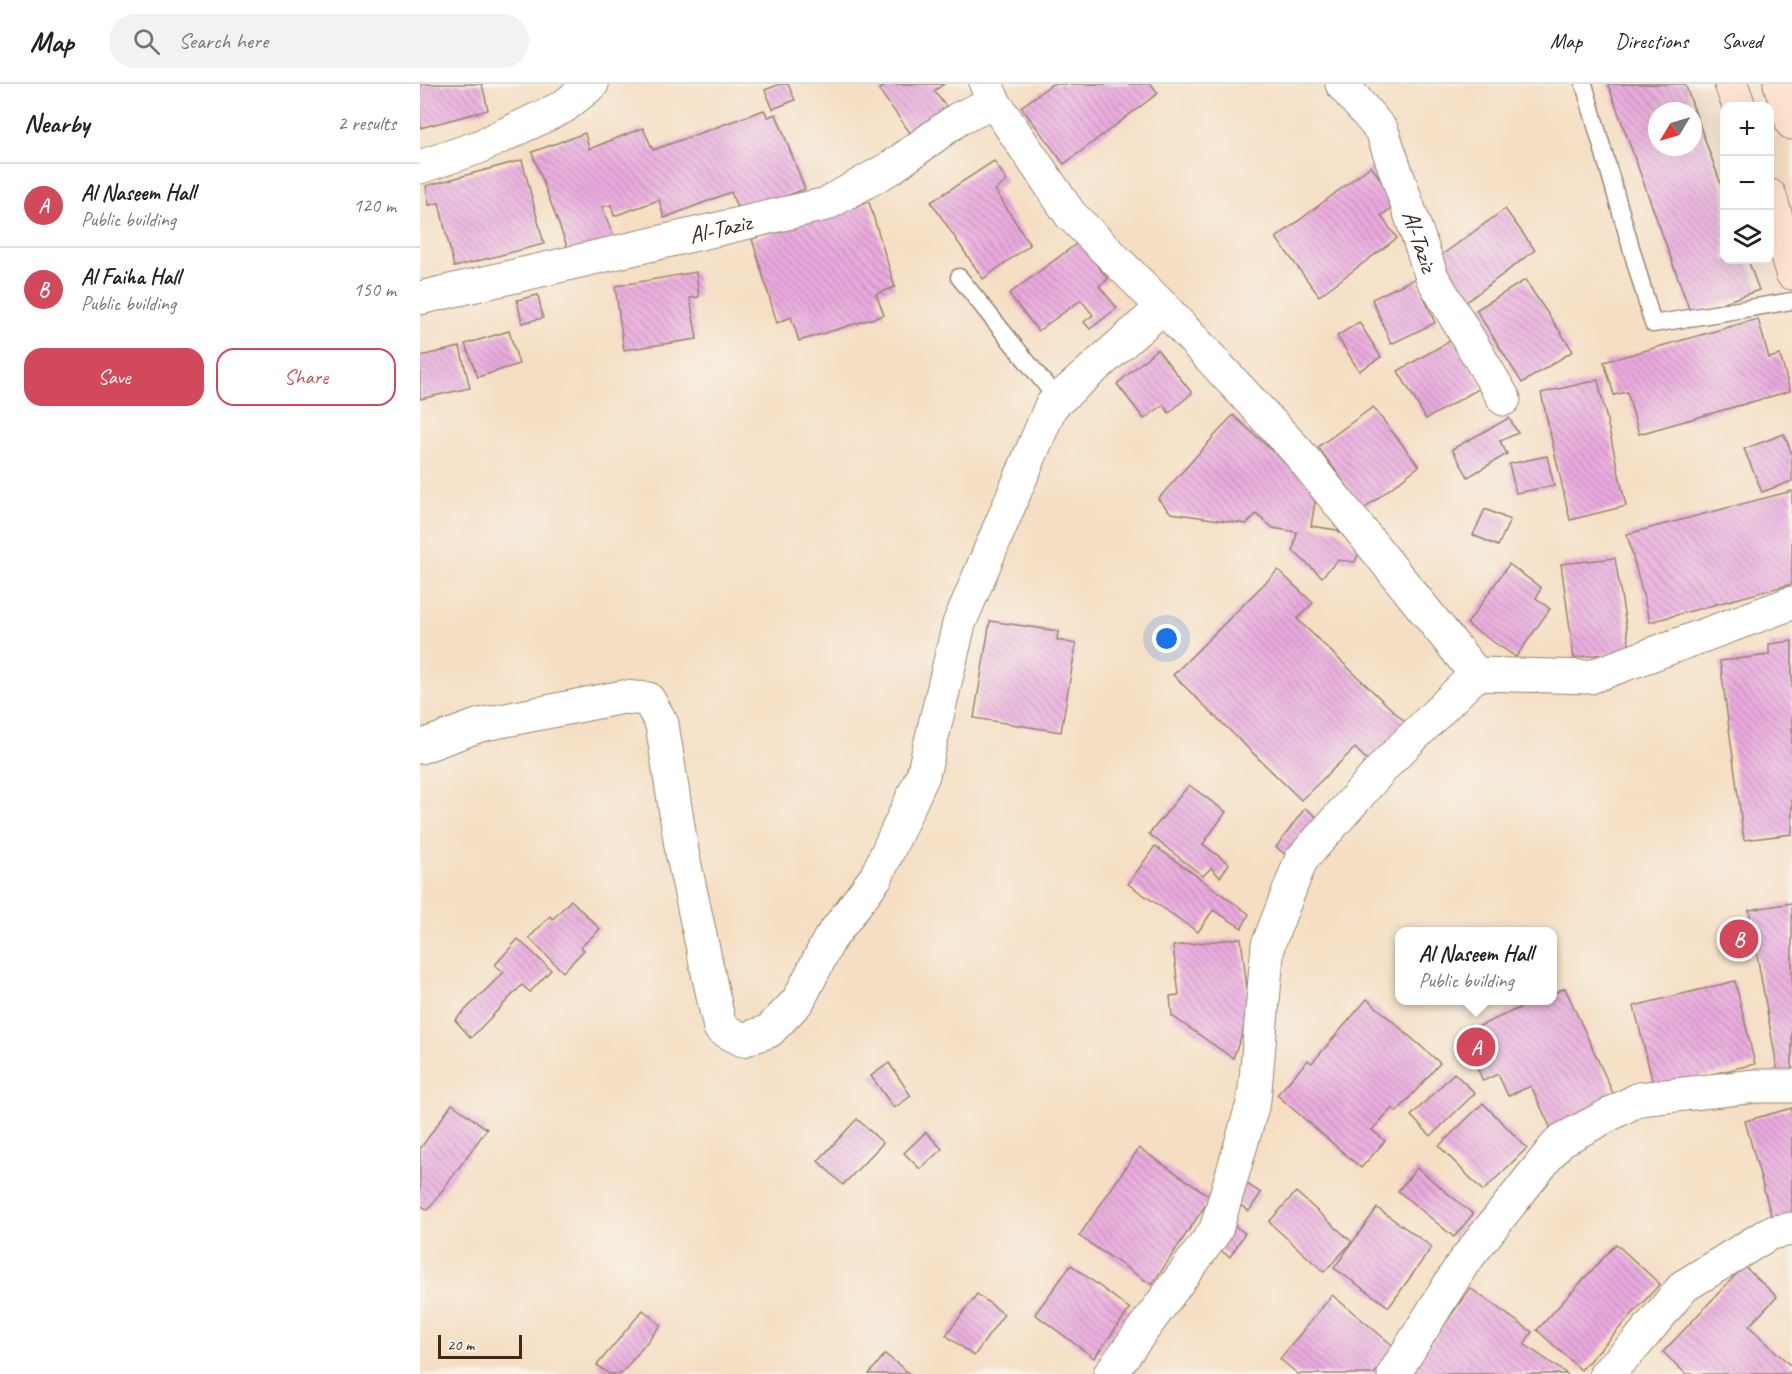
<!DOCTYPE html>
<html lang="en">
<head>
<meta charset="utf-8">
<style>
	body { margin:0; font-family:Caveat,sans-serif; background:#f2f2f2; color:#222 }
	.controls { position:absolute; right:18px; top:18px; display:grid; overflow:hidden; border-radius:12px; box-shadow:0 6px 24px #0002 }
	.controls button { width:54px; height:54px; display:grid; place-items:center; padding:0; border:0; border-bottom:2px solid #e0e0e0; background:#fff; color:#222; font:30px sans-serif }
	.compass { position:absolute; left:1228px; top:18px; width:54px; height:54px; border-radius:50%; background:#fff; box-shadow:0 6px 24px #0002; rotate:232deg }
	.scale { position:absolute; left:18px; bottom:15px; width:84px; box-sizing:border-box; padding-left:6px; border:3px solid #3b2a1e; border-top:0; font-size:16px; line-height:21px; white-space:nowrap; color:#3b2a1e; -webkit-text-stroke:4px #f7f3e8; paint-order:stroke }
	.you { position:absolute; left:747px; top:555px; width:21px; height:21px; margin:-15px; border:4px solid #fff; border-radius:50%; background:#1a73e8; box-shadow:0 0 0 9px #1a73e833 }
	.badge { display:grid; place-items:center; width:39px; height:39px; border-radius:50%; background:#d1495b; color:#fff; font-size:20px; font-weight:700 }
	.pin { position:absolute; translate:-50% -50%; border:3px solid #fff; box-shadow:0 2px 6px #0006 }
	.popup { position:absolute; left:975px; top:843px; width:162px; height:78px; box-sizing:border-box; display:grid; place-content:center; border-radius:12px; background:#fff; filter:drop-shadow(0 2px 4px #0005); font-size:20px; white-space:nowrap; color:#767676 }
	.popup b { font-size:22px; color:#222 }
	.popup::after { content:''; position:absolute; left:50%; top:100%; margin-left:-12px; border:12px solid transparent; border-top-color:#fff }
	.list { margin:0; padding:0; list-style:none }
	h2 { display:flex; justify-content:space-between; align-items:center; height:78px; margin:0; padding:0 24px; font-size:26px }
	h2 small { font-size:20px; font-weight:400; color:#767676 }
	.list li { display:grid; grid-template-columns:39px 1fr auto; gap:18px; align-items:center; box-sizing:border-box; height:84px; padding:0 24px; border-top:2px solid #e0e0e0 }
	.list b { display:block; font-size:22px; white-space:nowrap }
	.list p { margin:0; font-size:20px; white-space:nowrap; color:#767676 }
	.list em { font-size:20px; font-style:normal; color:#767676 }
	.actions { display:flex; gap:12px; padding:18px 24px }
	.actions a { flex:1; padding:14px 0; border:2px solid #d1495b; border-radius:18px; text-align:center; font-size:21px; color:#d1495b }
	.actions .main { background:#d1495b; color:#fff }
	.icon { flex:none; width:33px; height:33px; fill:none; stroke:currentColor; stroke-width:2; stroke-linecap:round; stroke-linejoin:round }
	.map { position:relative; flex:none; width:1372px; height:1290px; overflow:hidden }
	header { display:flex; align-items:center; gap:36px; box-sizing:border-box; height:84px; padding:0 30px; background:#fff; border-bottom:2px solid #e0e0e0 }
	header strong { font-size:28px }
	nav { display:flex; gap:33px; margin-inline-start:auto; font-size:21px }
	.search { width:420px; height:54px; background:#f2f2f2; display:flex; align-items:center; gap:15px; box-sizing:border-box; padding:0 21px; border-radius:33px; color:#767676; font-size:22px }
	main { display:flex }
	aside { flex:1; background:#fff }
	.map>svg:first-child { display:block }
</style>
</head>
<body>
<header>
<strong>Map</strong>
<div class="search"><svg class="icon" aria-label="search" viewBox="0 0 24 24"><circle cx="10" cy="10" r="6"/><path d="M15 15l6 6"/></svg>Search here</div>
<nav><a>Map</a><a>Directions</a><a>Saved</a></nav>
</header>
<main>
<aside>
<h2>Nearby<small>2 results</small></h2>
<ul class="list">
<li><span class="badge">A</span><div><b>Al Naseem Hall</b><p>Public building</p></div><em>120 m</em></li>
<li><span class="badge">B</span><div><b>Al Faiha Hall</b><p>Public building</p></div><em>150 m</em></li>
</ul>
<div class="actions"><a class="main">Save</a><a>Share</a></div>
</aside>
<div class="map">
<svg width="1372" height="1290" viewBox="0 0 1372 1290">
	<defs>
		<pattern id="building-back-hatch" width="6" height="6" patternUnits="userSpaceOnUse" patternTransform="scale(1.5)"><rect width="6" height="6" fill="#eaabdf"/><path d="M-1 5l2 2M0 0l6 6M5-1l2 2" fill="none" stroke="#bf8bb4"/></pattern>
	</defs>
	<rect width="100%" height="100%" fill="#f7f3e8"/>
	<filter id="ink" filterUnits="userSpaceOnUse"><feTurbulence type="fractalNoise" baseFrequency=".0167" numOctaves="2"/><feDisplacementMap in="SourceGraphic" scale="12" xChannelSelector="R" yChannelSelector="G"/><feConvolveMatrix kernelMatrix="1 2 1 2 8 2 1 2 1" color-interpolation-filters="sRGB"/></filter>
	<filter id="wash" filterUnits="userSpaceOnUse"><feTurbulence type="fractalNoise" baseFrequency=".008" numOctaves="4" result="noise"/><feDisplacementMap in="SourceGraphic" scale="24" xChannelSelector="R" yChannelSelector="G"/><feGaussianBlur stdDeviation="1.35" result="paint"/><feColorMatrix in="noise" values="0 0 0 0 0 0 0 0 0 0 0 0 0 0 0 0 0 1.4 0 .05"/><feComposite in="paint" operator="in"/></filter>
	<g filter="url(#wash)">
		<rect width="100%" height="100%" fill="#f5dec3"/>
		<g id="blocks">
			<!-- building -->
			<g fill="url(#building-back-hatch)" fill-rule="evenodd">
				<polygon points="0,0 62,0 68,26 0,44"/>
				<polygon points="360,0 368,0 375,16 353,25 345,6"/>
				<polygon points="468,0 524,0 514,7 527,24 491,50 459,6"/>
				<polygon points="632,0 731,0 738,9 644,80 601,23"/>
				<path d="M1188,0H1265L1304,109V176H1328L1339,206L1271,230ZM1237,27H1273V63H1237Z"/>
				<polygon points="344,26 348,33 356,30 385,105 319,129 311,108 244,134 239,116 194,132 191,121 182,123 196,158 152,176 112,68 165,49 169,65 223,44 233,66"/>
				<polygon points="102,76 124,160 34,183 19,119 9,121 6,102"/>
				<polygon points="574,77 587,97 575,106 610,161 563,195 511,118"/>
				<polygon points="951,82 978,119 961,132 977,154 899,212 856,154"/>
				<polygon points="449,118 475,203 456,210 464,231 379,257 371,233 357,239 332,155"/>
				<polygon points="1085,125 1115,166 1045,219 1015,176"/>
				<polygon points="659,158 688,195 679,202 697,224 670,245 664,238 673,231 661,216 618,247 589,210"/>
				<polygon points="276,188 279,213 270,214 277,255 204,266 195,202"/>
				<polygon points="996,194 1015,239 971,260 952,215"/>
				<polygon points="1105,196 1153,267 1102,299 1056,226"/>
				<polygon points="118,211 123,234 102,239 97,216"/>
				<polygon points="1338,235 1349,274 1360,271 1370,307 1219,350 1207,308 1194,311 1184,278"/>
				<polygon points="939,238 961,273 939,287 917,252"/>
				<polygon points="89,247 99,280 58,293 45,260"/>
				<polygon points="1033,255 1062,303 1006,335 978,287"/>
				<polygon points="40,263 50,304 0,315 0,272"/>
				<polygon points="737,265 772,309 749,329 743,321 724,335 697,300"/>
				<polygon points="1178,296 1206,422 1150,436 1121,309"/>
				<polygon points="953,323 999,382 944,425 898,363"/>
				<polygon points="813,331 897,407 891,442 917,446 940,466 935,478 918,476 902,493 873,467 877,448 853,444 836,430 827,440 751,429 738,415"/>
				<polygon points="1089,334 1098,349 1080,357 1087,370 1048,393 1032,365"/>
				<polygon points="1364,350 1372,370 1372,397 1342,408 1324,365"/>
				<polygon points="1127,372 1134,402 1096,409 1089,380"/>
				<polygon points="1372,407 1372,500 1230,538 1207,450"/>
				<polygon points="1065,425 1090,436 1078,462 1053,451"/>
				<polygon points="1195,474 1210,566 1154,574 1141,480"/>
				<polygon points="1089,480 1121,504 1116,514 1130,525 1096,573 1047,540"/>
				<polygon points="858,486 893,519 877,535 986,639 948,677 935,664 881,716 753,591"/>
				<polygon points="570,537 638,547 637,556 656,560 641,648 554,634"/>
				<polygon points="1372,557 1372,750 1324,756 1300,577 1349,571 1349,560"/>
				<polygon points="769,701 806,728 783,760 809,780 800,793 791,784 783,792 729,750"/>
				<polygon points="885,724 904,739 875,778 856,763"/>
				<polygon points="735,762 829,830 822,844 793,826 778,848 708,800"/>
				<polygon points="151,816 180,845 161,863 164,866 143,888 109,854 130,832 133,835"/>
				<polygon points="1372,819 1372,992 1359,994 1329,826"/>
				<polygon points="821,854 830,929 813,974 752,932 750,912 759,911 753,862"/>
				<polygon points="98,855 131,886 110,908 102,901 51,954 35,936 84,888 75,881"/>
				<polygon points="1315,897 1335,980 1234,1004 1214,922"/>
				<polygon points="1145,904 1197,1018 1132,1047 1111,1002 1088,1012 1078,990 1063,997 1042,950 1117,916 1132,916 1132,910"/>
				<polygon points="947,915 1020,979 977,1028 972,1024 952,1046 965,1057 941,1084 857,1011 888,976 892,979"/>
				<polygon points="469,979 491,1012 474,1024 451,992"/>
				<polygon points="1034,989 1055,1009 1011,1052 991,1032"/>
				<polygon points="1063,1019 1107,1064 1063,1107 1019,1062"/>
				<polygon points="32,1020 67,1045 8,1126 0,1121 0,1065"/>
				<polygon points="1372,1024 1372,1137 1354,1142 1325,1037"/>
				<polygon points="437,1035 463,1059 423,1101 398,1077"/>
				<polygon points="506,1048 522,1065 500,1085 484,1069"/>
				<polygon points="719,1064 791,1113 732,1201 659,1152"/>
				<polygon points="997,1084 1053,1130 1034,1153 978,1107"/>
				<polygon points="824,1098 841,1109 829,1127 812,1116"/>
				<polygon points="876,1108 932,1158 904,1188 849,1138"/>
				<polygon points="957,1124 1012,1163 969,1223 914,1184"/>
				<polygon points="807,1137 825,1149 810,1173 792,1161"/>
				<polygon points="1196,1160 1240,1200 1161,1286 1117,1246"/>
				<polygon points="651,1181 710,1225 674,1274 615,1230"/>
				<polygon points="1324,1182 1357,1213 1329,1242 1372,1283 1372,1286 1368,1290 1266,1290 1243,1268"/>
				<polygon points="1050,1204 1112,1248 1104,1260 1147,1290 990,1290"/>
				<polygon points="557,1210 584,1230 554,1272 526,1251"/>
				<polygon points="912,1211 976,1264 954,1290 878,1290 860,1275"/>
				<polygon points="223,1226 241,1241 201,1290 189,1290 177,1281"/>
				<polygon points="465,1270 490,1290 449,1290"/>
			</g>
		</g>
	</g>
	<g filter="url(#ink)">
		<use href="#blocks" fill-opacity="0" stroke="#988470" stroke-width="1.5"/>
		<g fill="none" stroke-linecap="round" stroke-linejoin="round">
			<defs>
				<g id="service">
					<polyline points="1164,0 1233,240 1372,217"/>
					<polyline points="539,193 638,316"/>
				</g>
				<g id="minor">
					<path id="s1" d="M922,0L962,47L1012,193L1084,315"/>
					<polyline points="0,83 59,63 143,23 172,0"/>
					<path id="s2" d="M0,214L406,120L472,83L538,35L574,18"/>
					<polyline points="0,663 60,641 203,613 228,615 242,640 262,768 300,944 323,956 349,947 378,917 409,856 456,793 503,691 539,540 631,322 743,223 650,130 574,18 566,0"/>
					<polyline points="690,1290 796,1146 834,1016 848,861 881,776 966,680 1056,590"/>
					<polyline points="974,1290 1043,1179 1140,1057 1219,1015 1336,1002 1372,1002"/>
					<polyline points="1186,1290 1216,1260 1264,1202 1350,1149 1372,1145"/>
				</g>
				<polyline id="tertiary" points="743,223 877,367 1056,590 1170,593 1372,519"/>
				<g id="secondary">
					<polyline points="1311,0 1319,22"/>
					<polyline points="1360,0 1372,39"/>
					<polyline points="1350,112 1372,189"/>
				</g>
			</defs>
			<!-- service casing -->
			<use href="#service" stroke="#988470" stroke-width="19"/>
			<!-- minor casing -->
			<use href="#minor" stroke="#988470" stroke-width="35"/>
			<!-- tertiary casing -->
			<use href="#tertiary" stroke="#988470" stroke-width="35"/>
			<!-- secondary casing -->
			<use href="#secondary" stroke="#988470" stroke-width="35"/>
			<!-- service -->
			<use href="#service" stroke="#fff" stroke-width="16"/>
			<!-- minor -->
			<use href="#minor" stroke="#fff" stroke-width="33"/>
			<!-- tertiary -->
			<use href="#tertiary" stroke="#fff" stroke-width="33"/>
			<!-- secondary -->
			<use href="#secondary" stroke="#fee3d2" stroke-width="33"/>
		</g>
	</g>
	<g text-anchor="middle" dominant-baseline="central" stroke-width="5" stroke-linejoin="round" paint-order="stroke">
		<!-- street labels -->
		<g font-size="24" fill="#3b2a1e" stroke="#f7f3e8">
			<text stroke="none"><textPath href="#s2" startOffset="308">Al-Taziz</textPath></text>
			<text stroke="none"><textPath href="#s1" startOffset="178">Al-Taziz</textPath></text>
		</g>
	</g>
</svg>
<div class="controls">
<button>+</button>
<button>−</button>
<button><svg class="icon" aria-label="layers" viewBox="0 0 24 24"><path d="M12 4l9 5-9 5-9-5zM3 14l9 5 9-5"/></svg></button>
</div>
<svg class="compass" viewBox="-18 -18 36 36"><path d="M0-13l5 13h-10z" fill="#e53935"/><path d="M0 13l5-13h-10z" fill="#767676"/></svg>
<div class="scale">20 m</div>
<div class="you"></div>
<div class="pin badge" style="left:1056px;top:963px">A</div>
<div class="popup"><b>Al Naseem Hall</b>Public building</div>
<div class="pin badge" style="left:1319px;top:855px">B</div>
</div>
</main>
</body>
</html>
